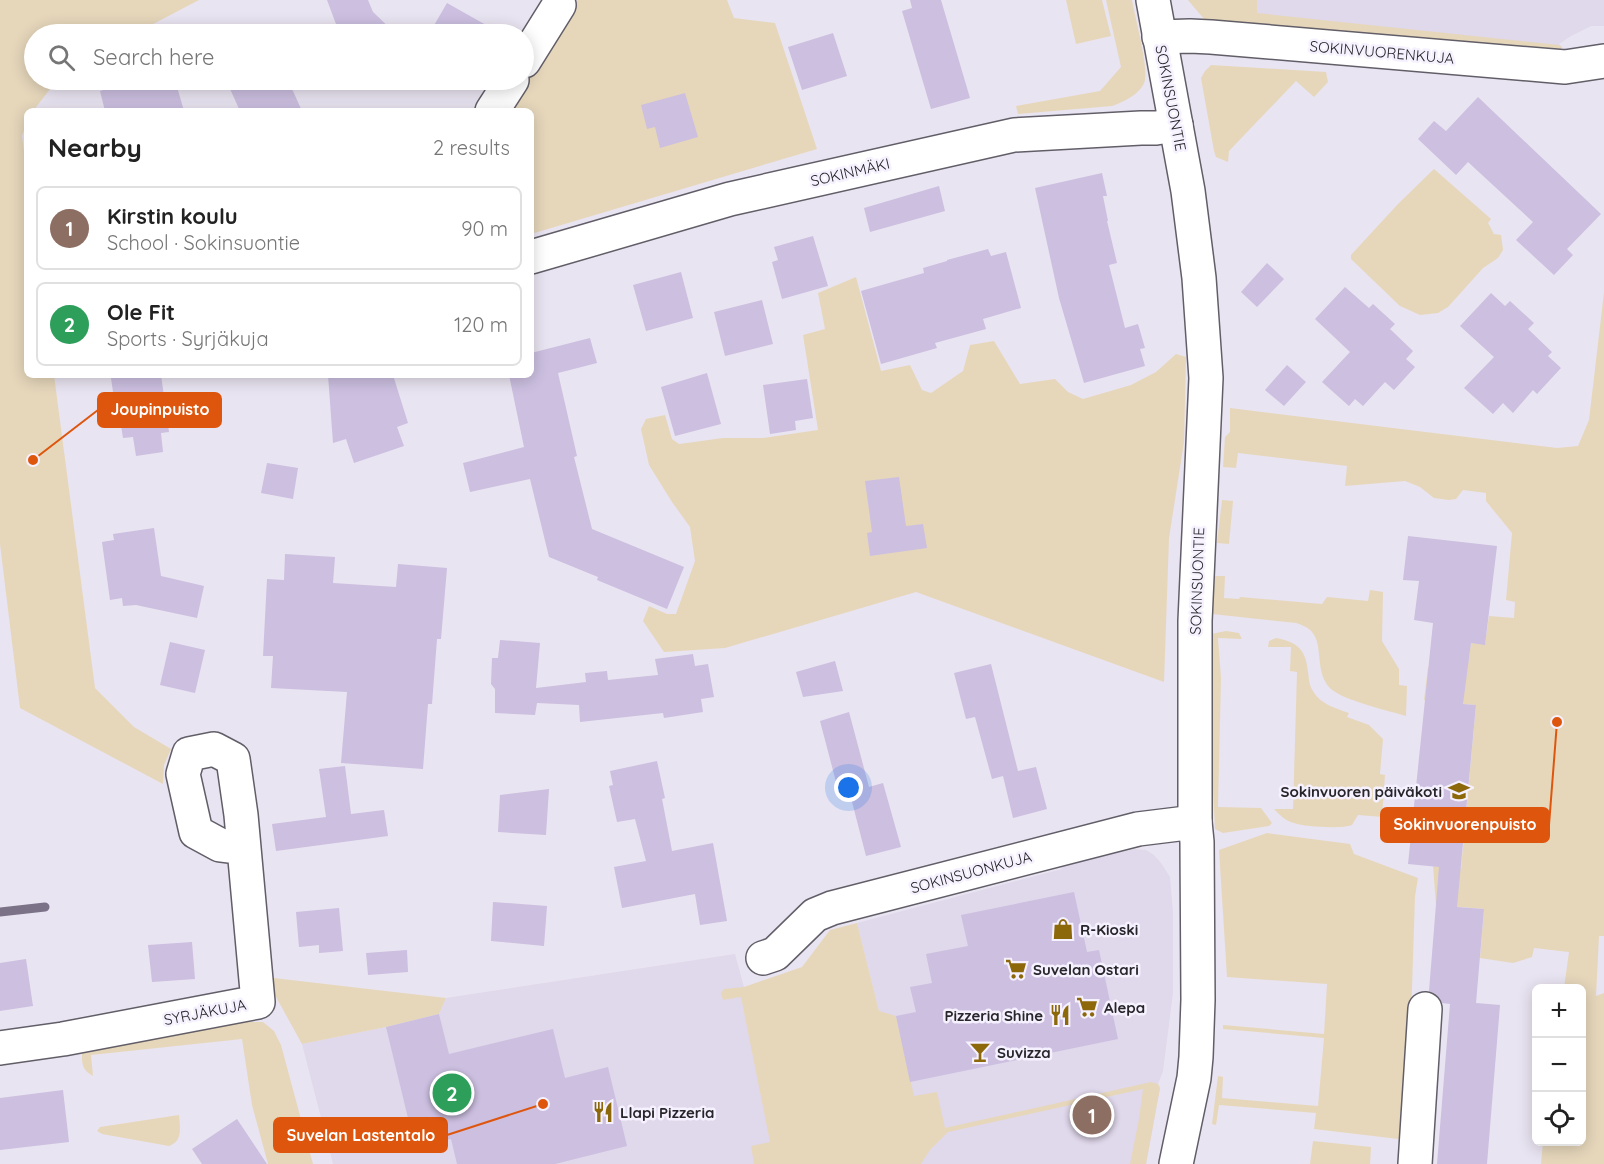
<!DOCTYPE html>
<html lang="en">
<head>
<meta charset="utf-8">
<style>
	body { margin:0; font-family:Quicksand,sans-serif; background:#f6f6f6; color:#222 }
	.controls { position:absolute; right:18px; bottom:18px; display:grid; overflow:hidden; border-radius:9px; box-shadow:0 3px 15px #0003 }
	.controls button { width:54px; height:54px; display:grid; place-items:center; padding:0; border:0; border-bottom:2px solid #e0e0e0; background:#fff; color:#222; font:30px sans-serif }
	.you { position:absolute; left:849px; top:788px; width:21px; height:21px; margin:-15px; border:4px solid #fff; border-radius:50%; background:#1a73e8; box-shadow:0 0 0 9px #1a73e833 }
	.badge { display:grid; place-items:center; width:39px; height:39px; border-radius:50%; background:#ea580c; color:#fff; font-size:20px; font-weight:700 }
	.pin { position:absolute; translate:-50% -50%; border:3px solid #fff; box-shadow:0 2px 6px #0006 }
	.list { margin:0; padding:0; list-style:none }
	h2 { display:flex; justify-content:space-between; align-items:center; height:78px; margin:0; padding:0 24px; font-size:26px }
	h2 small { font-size:20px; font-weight:400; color:#767676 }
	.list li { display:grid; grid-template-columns:39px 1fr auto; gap:18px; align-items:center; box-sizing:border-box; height:84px; margin:0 12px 12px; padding:0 12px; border:2px solid #e0e0e0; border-radius:9px }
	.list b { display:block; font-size:22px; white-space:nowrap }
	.list p { margin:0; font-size:20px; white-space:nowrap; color:#767676 }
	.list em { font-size:20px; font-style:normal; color:#767676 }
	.icon { flex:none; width:33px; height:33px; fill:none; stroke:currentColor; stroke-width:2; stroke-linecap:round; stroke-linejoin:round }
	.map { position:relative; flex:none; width:1604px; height:1164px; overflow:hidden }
	.search { position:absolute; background:#fff; box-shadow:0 3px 15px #0003; left:24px; top:24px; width:510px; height:66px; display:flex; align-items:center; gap:15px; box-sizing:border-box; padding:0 21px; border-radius:33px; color:#767676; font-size:22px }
	.panel { position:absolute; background:#fff; box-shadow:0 3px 15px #0003; left:24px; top:108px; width:510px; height:270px; border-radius:9px }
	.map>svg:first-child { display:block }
</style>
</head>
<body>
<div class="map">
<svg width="1604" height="1164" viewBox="0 0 1604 1164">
	<rect width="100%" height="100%" fill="#e9e4f1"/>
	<!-- built -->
	<g fill="#e0d8eb">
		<polygon points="1188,0 1604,0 1604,26 1591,26 1571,36 1559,44 1562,47 1561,50 1205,20"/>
		<polygon points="1135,849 1146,850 1154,855 1161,863 1170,877 1173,912 1173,993 1163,1071 1158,1084 1160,1088 1146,1164 793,1164 879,1011 857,923 1062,869 1061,865"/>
		<polygon points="735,954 744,987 782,1164 333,1164 302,1044 386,1027 439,1014 446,998"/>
	</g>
	<!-- green -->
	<g fill="#e6d7bb">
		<polygon points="0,0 199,0 134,34 34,34 34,80 57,80 33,111 27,111 27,121 22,136 27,175 27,375 54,375 95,688 134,727 171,749 164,765 163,784 20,708 0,544"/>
		<polygon points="578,0 727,0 734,18 775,23 817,149 531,234 531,111 504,111 569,10"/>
		<polygon points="1066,0 1102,0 1111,36 1076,44"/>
		<path d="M1106,0H1132C1135,18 1148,64 1145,80C1142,93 1124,102 1112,106L1018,114L1016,106L1100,91L1121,67Z"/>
		<polygon points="1188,0 1257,0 1257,13 1559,45 1562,47 1558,52 1212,25 1205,20"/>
		<polygon points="1211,65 1326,72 1328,82 1314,97 1296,81 1229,151 1228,162 1216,157 1214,151 1201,78 1205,71"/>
		<polygon points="1434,169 1491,219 1488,223 1494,234 1501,235 1503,250 1498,258 1483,268 1448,307 1438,313 1420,315 1400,306 1351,259 1351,255 1398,204"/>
		<polygon points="856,277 881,371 910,365 922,390 931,393 963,371 970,345 994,341 1020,384 1055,379 1068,392 1083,399 1131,385 1156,372 1176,354 1186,357 1184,442 1169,538 1164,682 916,592 725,648 664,652 643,621 649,606 667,614 676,614 695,561 690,527 672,502 649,465 641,429 646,419 665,415 672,439 679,444 723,438 763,438 818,430 803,335 825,329 818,293"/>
		<polygon points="1604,292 1604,936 1599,936 1596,996 1604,993 1604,1164 1541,1164 1543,1142 1582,1142 1582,988 1564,988 1569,952 1534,948 1532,957 1513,963 1480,958 1484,909 1436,905 1433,866 1461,869 1476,705 1424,700 1428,667 1467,671 1471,643 1485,644 1489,616 1514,618 1515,602 1506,600 1512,533 1486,501 1486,493 1463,490 1456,499 1449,500 1434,498 1420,487 1405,481 1345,486 1347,466 1238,453 1236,468 1223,467 1225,437 1230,432 1230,408 1557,448 1578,446 1589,420"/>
		<polygon points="1222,500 1233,501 1229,544 1217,543"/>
		<path d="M1215,576H1225L1224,598L1239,599L1240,597L1322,604L1327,597L1368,601L1370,590L1383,592L1382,641L1399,669V685L1407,686L1406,716C1389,711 1343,700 1331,689C1314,673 1324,646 1312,632C1308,627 1302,625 1296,623L1212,614L1207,609L1212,578Z"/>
		<polygon points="1226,631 1239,633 1242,639 1218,638 1221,678 1218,807 1261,808 1272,823 1269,826 1223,833 1215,829 1206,644 1211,634"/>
		<path d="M1276,638C1298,642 1306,650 1308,672C1309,679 1309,685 1313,691C1320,704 1335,708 1349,713L1347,717L1369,725L1383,739L1380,774L1385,775L1382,817L1358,815L1352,825C1342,829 1305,827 1294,823C1285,821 1280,815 1274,809H1293L1297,672L1290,671L1291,647H1268L1269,641Z"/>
		<polygon points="1267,833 1350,844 1354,854 1418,878 1415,896 1407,1140 1314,1129 1316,1113 1219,1105 1216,1125 1212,1124 1218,1076 1223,1077 1222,1098 1318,1106 1324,1038 1223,1029 1223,1025 1324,1034 1327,984 1227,977 1219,850"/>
		<polygon points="857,923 879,1011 896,1016 914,1096 937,1092 945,1128 1151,1082 1158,1084 1160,1088 1146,1164 1130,1164 1139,1119 1143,1089 948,1132 930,1150 921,1164 754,1164 751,1146 770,1142 741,997 723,1000 721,993 724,989 744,987 802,967 830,930"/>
		<polygon points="265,977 446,998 439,1014 386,1027 302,1044"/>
		<path d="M241,1022H263L274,1031L281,1045L313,1164H268L252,1105L242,1039L91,1055L93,1076C81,1069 82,1063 82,1050Z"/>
		<path d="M179,1115C180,1128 183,1141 169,1146L102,1134L97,1131L100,1127Z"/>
		<polygon points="1313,1141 1371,1147 1370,1164 1310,1164"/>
	</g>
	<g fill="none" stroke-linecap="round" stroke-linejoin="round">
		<!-- stream -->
		<polyline stroke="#7b7288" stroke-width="9" points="0,912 45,907"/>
	</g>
	<!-- building -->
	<g fill="#ccbfe0">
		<polygon points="327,0 368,0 373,12 396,34 346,34 336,24"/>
		<polygon points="910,0 941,0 970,98 931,109 902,11 912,8"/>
		<polygon points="447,3 502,34 429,34"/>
		<polygon points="833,33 847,76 802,90 788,47"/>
		<polygon points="139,80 175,80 184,111 105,111 100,91"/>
		<polygon points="226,80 288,80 302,111 240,111"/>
		<polygon points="685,93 698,137 660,148 655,127 647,129 641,105"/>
		<polygon points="1478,97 1601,214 1567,249 1573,255 1554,275 1516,240 1533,222 1468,162 1456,175 1418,139 1434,121 1446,131"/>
		<polygon points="1102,173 1107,196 1103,196 1108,221 1107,221 1117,263 1109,265 1125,328 1138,324 1145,348 1140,349 1145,366 1084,383 1059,298 1035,188"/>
		<polygon points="939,186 945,211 870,232 864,208"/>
		<polygon points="813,236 828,286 782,299 772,262 778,260 774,247"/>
		<polygon points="988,249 991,256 1006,252 1021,308 983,319 986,329 935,343 937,348 881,364 861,291 924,273 923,268 947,261 947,260"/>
		<polygon points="1267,263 1284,279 1257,307 1241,292"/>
		<polygon points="681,272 693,318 646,331 633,285"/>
		<polygon points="1345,287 1369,308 1373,304 1395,324 1390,329 1413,351 1406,359 1415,367 1394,390 1385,382 1363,406 1355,399 1349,406 1322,382 1350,352 1315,319"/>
		<polygon points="1491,293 1505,306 1510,301 1534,323 1528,329 1552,352 1548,356 1561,368 1537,394 1533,390 1513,413 1503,403 1493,414 1464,388 1494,357 1460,326"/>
		<polygon points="762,300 773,344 725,356 714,312"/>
		<polygon points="590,338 597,363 558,373 577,456 574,457 592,529 684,567 667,609 597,580 598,577 549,557 530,479 470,492 463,463 524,447 509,375 531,375 531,353"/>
		<polygon points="1287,365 1306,382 1284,406 1265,390"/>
		<polygon points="707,373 721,424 675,436 661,387"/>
		<polygon points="132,375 161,375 169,432 161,433 163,452 136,456 133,437 123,438 119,412 116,413 111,378"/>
		<polygon points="328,375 393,375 408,423 397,427 404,446 354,463 346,439 333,443"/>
		<polygon points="807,379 813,418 795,421 796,430 770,434 763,385"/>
		<polygon points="267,463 298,468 293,499 261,493"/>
		<polygon points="899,477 906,526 923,524 927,548 870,556 867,533 872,532 865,481"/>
		<polygon points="154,528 161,576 204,586 197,618 136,605 123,606 122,598 110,600 102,542 114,540 113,534"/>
		<polygon points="1408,536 1497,546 1485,645 1471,643 1463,704 1476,705 1457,907 1484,909 1476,1003 1500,1005 1487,1164 1437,1164 1450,1004 1442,1003 1436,994 1429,991 1439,867 1408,864 1433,623 1414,620 1419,581 1403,580"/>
		<polygon points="285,554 335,557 333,583 396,587 398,564 447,568 441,639 437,639 432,704 428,704 423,769 341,763 347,692 271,688 273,656 263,656 267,579 284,580"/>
		<polygon points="500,640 540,643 536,688 586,682 585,673 607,671 608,680 658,675 655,659 693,654 695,666 708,664 714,697 701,699 703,712 664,718 663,713 580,722 579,705 537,703 535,715 495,713 495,689 491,684 492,658 498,658"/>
		<polygon points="170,642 205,650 195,693 160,685"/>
		<polygon points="835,661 843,691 803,697 796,672"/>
		<polygon points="991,664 1018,771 1036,767 1047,809 1013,818 1003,776 992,779 975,717 966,719 954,673"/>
		<polygon points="849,712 869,787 883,783 901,847 866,856 850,794 840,797 820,721"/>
		<polygon points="657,761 665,798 662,799 672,851 713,843 727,921 700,925 695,894 622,908 614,867 646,861 635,819 617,822 609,786 613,785 610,771"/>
		<polygon points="345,766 351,814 384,810 388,836 276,851 272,824 326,817 319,769"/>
		<polygon points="549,789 546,835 498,832 500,795"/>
		<polygon points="1074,892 1087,952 1099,950 1118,1039 910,1082 896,1016 916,1012 910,987 932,983 926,954 968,946 961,915"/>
		<polygon points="493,902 547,906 544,946 491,941"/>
		<polygon points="339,908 343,951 319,953 319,945 299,947 296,912"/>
		<polygon points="192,942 195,979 152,982 148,945"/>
		<polygon points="407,950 408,972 368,975 366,953"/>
		<polygon points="26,959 33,1006 0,1011 0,963"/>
		<polygon points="439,1014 449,1054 553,1029 565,1078 608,1067 627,1146 555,1164 457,1164 451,1139 415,1147 386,1027"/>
		<polygon points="63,1090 69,1142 0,1150 0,1098"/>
		<polygon points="237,1119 267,1164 202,1164 192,1149"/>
	</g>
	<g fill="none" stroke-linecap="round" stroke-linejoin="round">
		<defs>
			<g id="minor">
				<polyline points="1153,0 1188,191 1199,278 1206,378 1195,621 1195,822 1197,842 1198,1000 1196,1057 1194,1078 1176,1164"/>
				<polyline points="1159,37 1190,36 1211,37 1565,67 1604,61"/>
				<polyline points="524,61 559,5"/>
				<polyline points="492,111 512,80"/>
				<polyline points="531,257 730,199 1014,135 1141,128 1156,128 1176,125"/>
				<polyline points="763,958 775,954 815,915 832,908 1138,829 1195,822"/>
				<polyline points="0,1048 63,1039 258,1002 241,815 233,759 214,749 189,754 183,774 196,832 220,845 244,848"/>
				<polyline points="1415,1164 1425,1009"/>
			</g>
		</defs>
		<!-- minor casing -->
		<use href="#minor" stroke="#625e68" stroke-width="36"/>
		<!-- minor -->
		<use href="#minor" stroke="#fff" stroke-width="33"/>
	</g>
	<!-- icons -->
	<defs>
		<symbol id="school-bare" viewBox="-9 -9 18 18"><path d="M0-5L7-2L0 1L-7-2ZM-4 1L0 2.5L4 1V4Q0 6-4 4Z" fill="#8d680b" stroke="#f6f1fe" stroke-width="2.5" paint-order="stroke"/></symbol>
		<symbol id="shop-bare" viewBox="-9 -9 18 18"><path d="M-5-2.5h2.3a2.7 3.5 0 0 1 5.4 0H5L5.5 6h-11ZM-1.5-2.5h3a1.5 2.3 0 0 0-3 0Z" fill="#8d680b" stroke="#f6f1fe" stroke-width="2.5" paint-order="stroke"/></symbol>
		<symbol id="supermarket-bare" viewBox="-9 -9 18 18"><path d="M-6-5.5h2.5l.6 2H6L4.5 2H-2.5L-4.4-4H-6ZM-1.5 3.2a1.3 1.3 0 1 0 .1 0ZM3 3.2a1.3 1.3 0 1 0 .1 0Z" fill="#8d680b" stroke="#f6f1fe" stroke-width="2.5" paint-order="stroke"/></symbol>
		<symbol id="restaurant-bare" viewBox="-9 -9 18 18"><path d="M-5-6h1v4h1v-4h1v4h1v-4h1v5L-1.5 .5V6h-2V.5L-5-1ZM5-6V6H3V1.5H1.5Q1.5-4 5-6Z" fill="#8d680b" stroke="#f6f1fe" stroke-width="2.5" paint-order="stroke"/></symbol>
		<symbol id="bar-bare" viewBox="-9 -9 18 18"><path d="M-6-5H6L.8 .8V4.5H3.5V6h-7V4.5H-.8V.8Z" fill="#8d680b" stroke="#f6f1fe" stroke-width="2.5" paint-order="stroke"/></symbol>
	</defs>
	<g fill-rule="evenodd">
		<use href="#school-bare" x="1444" y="776" width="30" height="30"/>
		<use href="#shop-bare" x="1048" y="914" width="30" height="30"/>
		<use href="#supermarket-bare" x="1001" y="954" width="30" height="30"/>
		<use href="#supermarket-bare" x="1072" y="992" width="30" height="30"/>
		<use href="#restaurant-bare" x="1045" y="1000" width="30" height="30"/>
		<use href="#bar-bare" x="965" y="1037" width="30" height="30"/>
		<use href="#restaurant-bare" x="588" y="1097" width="30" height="30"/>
	</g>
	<g text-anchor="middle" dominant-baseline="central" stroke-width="5" stroke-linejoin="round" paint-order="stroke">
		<!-- street labels -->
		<g font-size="15" fill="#28262a" stroke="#f6f1fe">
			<text transform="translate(1382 52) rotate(5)">SOKINVUORENKUJA</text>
			<text transform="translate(1171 98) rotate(79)">SOKINSUONTIE</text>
			<text transform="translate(850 172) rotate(-13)">SOKINMÄKI</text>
			<text transform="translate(1197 581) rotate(-88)">SOKINSUONTIE</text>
			<text transform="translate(971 872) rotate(-15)">SOKINSUONKUJA</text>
			<text transform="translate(205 1012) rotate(-11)">SYRJÄKUJA</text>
		</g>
		<!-- poi labels -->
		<g font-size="15" font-weight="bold" fill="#28262a" stroke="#f6f1fe" text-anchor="start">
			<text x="1442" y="791" text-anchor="end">Sokinvuoren päiväkoti</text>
			<text x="1080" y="929">R-Kioski</text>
			<text x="1033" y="969">Suvelan Ostari</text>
			<text x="1104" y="1007">Alepa</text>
			<text x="1043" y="1015" text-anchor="end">Pizzeria Shine</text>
			<text x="997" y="1052">Suvizza</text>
			<text x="620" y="1112">Llapi Pizzeria</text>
		</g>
	</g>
	<!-- callouts -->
	<path fill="none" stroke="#de560e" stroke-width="2" d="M33 460L98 410M1557 722L1549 825M543 1104L447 1135"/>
	<g fill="#de560e" stroke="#f6f1fe" stroke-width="2">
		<circle cx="33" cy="460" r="6"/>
		<circle cx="1557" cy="722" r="6"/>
		<circle cx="543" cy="1104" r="6"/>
	</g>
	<g fill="#de560e" stroke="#de560e" stroke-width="2">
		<rect x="98" y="393" width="123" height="34" rx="6"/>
		<rect x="1381" y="808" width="168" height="34" rx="6"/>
		<rect x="274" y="1118" width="173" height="34" rx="6"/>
	</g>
	<g font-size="16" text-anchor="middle" font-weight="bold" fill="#fff">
		<text x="160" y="415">Joupinpuisto</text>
		<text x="1465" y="830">Sokinvuorenpuisto</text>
		<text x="361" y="1141">Suvelan Lastentalo</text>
	</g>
</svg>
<div class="controls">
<button>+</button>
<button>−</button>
<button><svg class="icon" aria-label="locate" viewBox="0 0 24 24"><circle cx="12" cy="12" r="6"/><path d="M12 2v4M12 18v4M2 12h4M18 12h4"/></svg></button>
</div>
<div class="you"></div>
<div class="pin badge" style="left:1092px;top:1115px;background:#8d6e63">1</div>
<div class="pin badge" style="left:452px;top:1093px;background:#2e9e5b">2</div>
<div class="search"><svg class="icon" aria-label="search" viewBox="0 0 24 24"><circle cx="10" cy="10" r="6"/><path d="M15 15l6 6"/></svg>Search here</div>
<section class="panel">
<h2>Nearby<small>2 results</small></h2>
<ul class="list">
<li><span class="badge" style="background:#8d6e63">1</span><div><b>Kirstin koulu</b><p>School · Sokinsuontie</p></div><em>90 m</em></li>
<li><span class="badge" style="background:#2e9e5b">2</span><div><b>Ole Fit</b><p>Sports · Syrjäkuja</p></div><em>120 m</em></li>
</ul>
</section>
</div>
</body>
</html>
